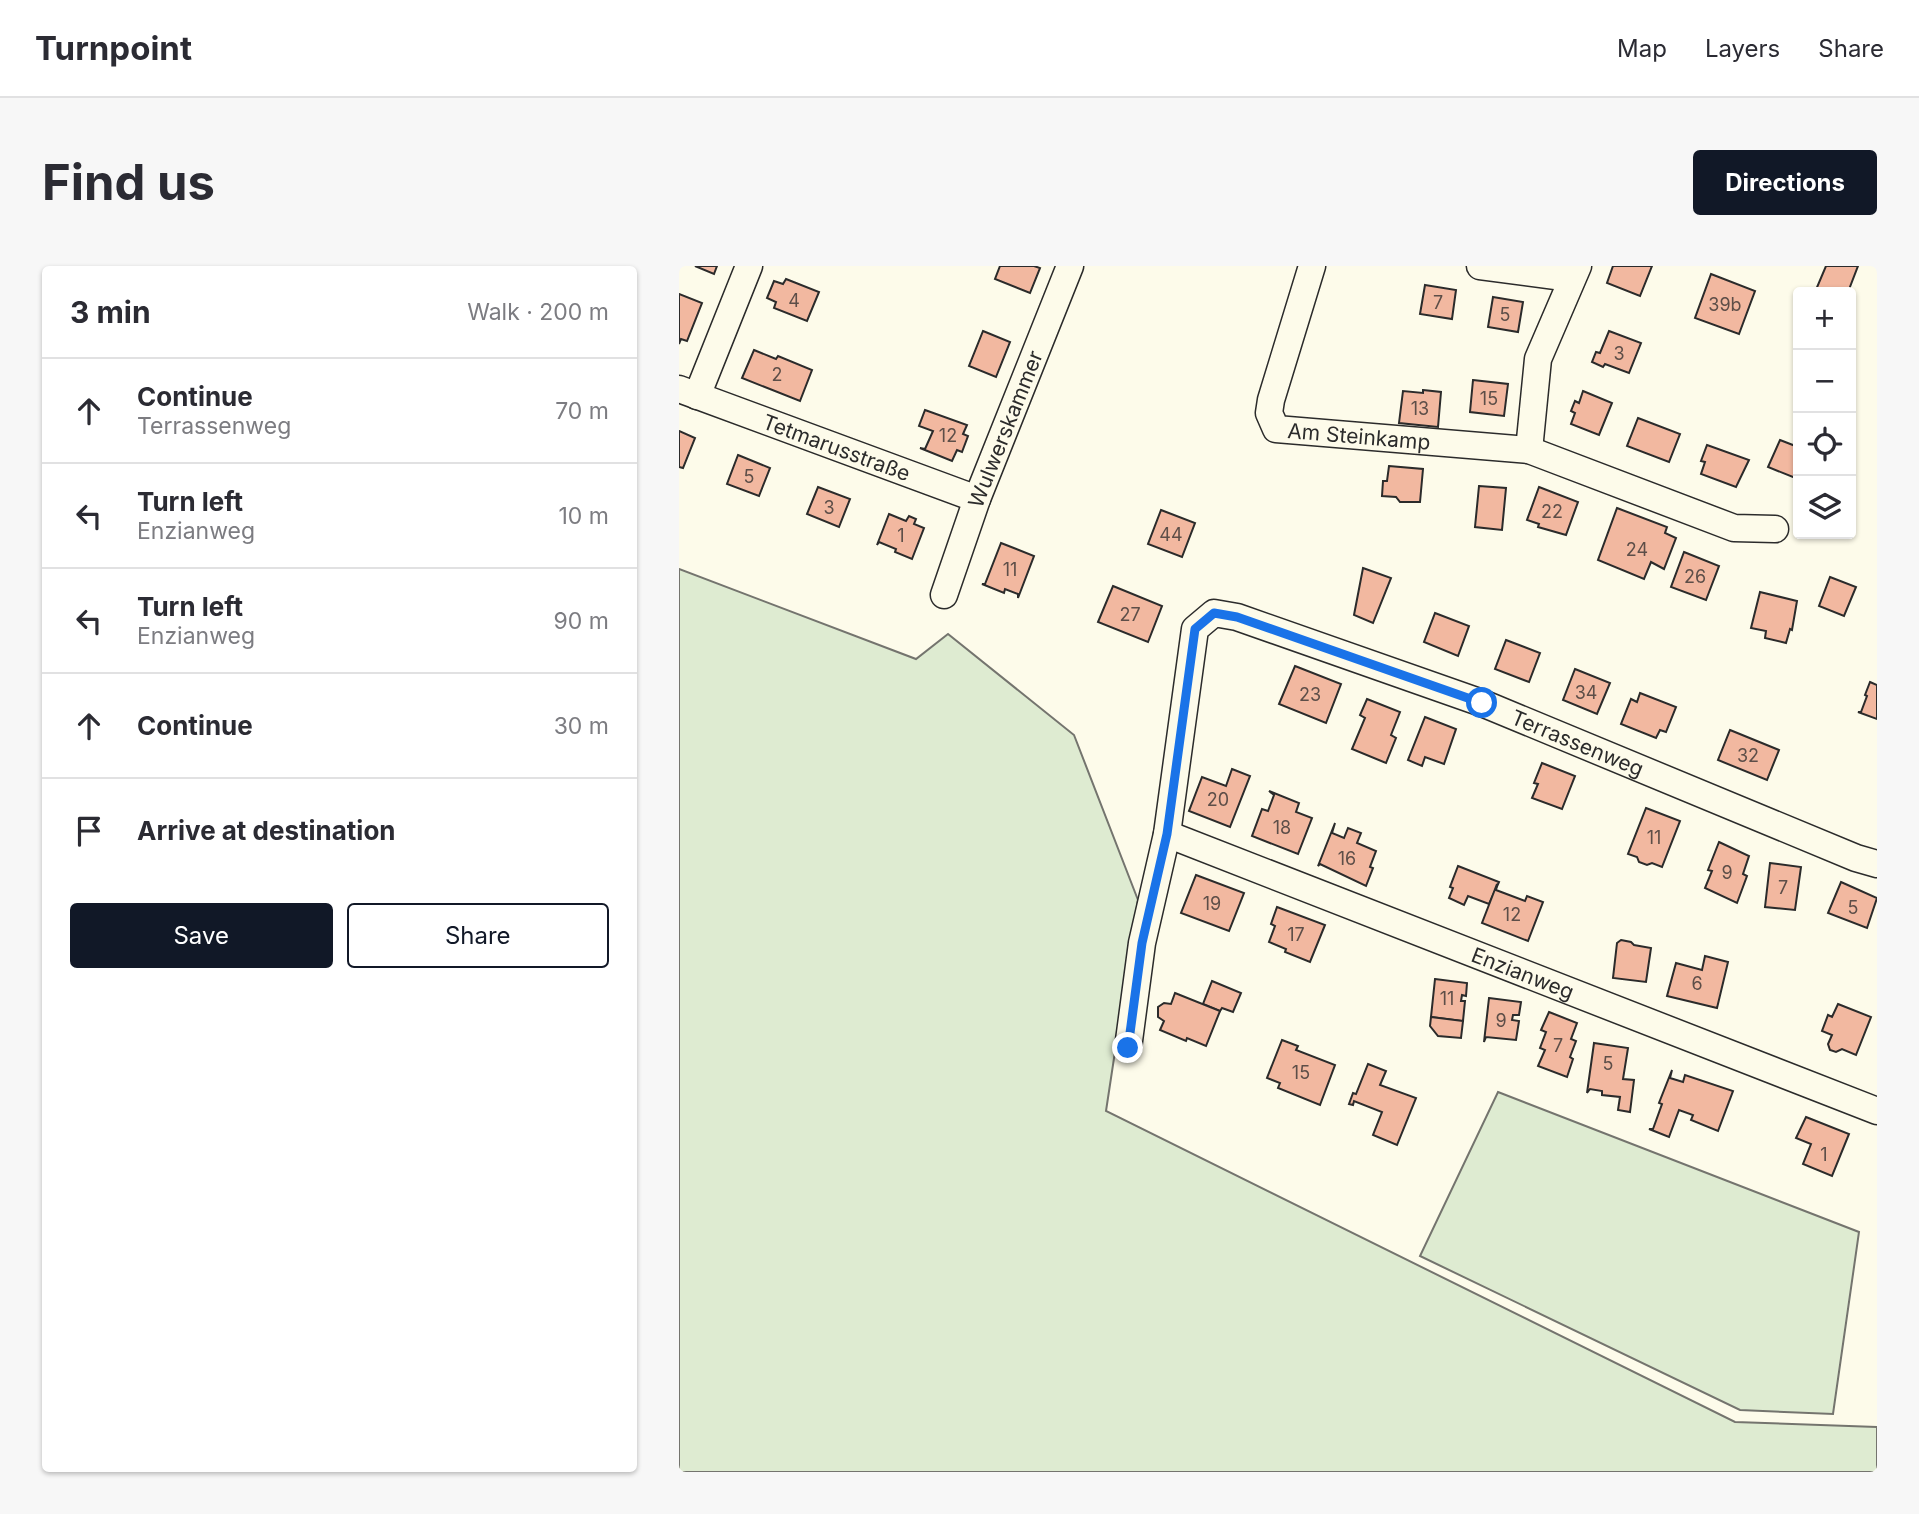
<!DOCTYPE html>
<html lang="en">
<head>
<meta charset="utf-8">
<style>
	body { margin:0; font-family:Inter,sans-serif; background:#f7f7f7; color:#2b2b33 }
	.controls { position:absolute; right:21px; top:21px; display:grid; overflow:hidden; border-radius:7px; box-shadow:0 2px 5px #0004 }
	.controls button { width:63px; height:63px; display:grid; place-items:center; padding:0; border:0; border-bottom:2px solid #e1e1e2; background:#fff; color:#2b2b33; font:35px sans-serif }
	.stop { position:absolute; width:21px; height:21px; margin:-16px; border:5px solid #1a73e8; border-radius:50%; background:#fff }
	.stop.end { background:#1a73e8; border-color:#fff; box-shadow:0 2px 7px #0008 }
	.list { margin:0; padding:0; list-style:none }
	h2 { display:flex; justify-content:space-between; align-items:center; height:91px; margin:0; padding:0 28px; font-size:30px }
	h2 small { font-size:23px; font-weight:400; color:#7c7c81 }
	.list li { display:grid; grid-template-columns:46px 1fr auto; gap:21px; align-items:center; box-sizing:border-box; height:105px; padding:0 28px; border-top:2px solid #e1e1e2 }
	.list b { display:block; font-size:26px; white-space:nowrap }
	.list p { margin:0; font-size:23px; white-space:nowrap; color:#7c7c81 }
	.list em { font-size:23px; font-style:normal; color:#7c7c81 }
	.actions { display:flex; gap:14px; padding:21px 28px }
	.actions a { flex:1; padding:16px 0; border:2px solid #111827; border-radius:7px; text-align:center; font-size:24px; color:#111827 }
	.actions .main { background:#111827; color:#fff }
	.icon { flex:none; width:38px; height:38px; fill:none; stroke:currentColor; stroke-width:2; stroke-linecap:round; stroke-linejoin:round }
	.map { position:relative; flex:none; width:1198px; height:1206px; overflow:hidden; border-radius:7px }
	header { display:flex; align-items:center; gap:42px; box-sizing:border-box; height:98px; padding:0 35px; background:#fff; border-bottom:2px solid #e1e1e2 }
	header strong { font-size:33px }
	nav { display:flex; gap:38px; margin-inline-start:auto; font-size:24px }
	.intro { display:flex; align-items:center; justify-content:space-between; box-sizing:border-box; height:168px; padding:0 42px }
	h1 { margin:0; font-size:49px }
	.button { padding:18px 32px; border-radius:7px; background:#111827; color:#fff; font-size:24px; font-weight:700 }
	main { display:flex; gap:42px; padding:0 42px }
	aside { flex:1; background:#fff; border-radius:7px; box-shadow:0 2px 5px #0004 }
	.map>svg:first-child { display:block }
</style>
</head>
<body>
<header>
<strong>Turnpoint</strong>
<nav><a>Map</a><a>Layers</a><a>Share</a></nav>
</header>
<div class="intro"><h1>Find us</h1><a class="button">Directions</a></div>
<main>
<aside>
<h2>3 min<small>Walk · 200 m</small></h2>
<ul class="list">
<li><svg class="icon" aria-label="ahead" viewBox="0 0 24 24"><path d="M12 20V5M6 11l6-6 6 6"/></svg><div><b>Continue</b><p>Terrassenweg</p></div><em>70 m</em></li>
<li><svg class="icon" aria-label="left" viewBox="0 0 24 24"><path d="M17 20v-9H6M10 6l-5 5 5 5"/></svg><div><b>Turn left</b><p>Enzianweg</p></div><em>10 m</em></li>
<li><svg class="icon" aria-label="left" viewBox="0 0 24 24"><path d="M17 20v-9H6M10 6l-5 5 5 5"/></svg><div><b>Turn left</b><p>Enzianweg</p></div><em>90 m</em></li>
<li><svg class="icon" aria-label="ahead" viewBox="0 0 24 24"><path d="M12 20V5M6 11l6-6 6 6"/></svg><div><b>Continue</b></div><em>30 m</em></li>
<li><svg class="icon" aria-label="arrive" viewBox="0 0 24 24"><path d="M6 21V4h12l-3 4 3 4H6"/></svg><div><b>Arrive at destination</b></div></li>
</ul>
<div class="actions"><a class="main">Save</a><a>Share</a></div>
</aside>
<div class="map">
<svg width="1198" height="1206" viewBox="0 0 1198 1206">
	<rect width="100%" height="100%" fill="#fdfbea"/>
	<!-- green -->
	<g fill="#deebd1" stroke="#74746e" stroke-width="2">
		<polygon points="0,303 237,393 269,368 395,469 459,634 427,845 1056,1156 1198,1161 1198,1206 0,1206"/>
		<polygon points="819,826 1180,966 1154,1148 1061,1144 741,990"/>
	</g>
	<!-- building -->
	<g fill="#f2b8a0" stroke="#2b2b2b" stroke-width="2">
		<polygon points="16,0 38,0 35,8"/>
		<polygon points="321,0 355,0 361,2 351,27 316,13"/>
		<polygon points="934,0 973,0 961,30 928,17"/>
		<polygon points="1147,0 1179,0 1169,26 1136,26"/>
		<polygon points="1032,8 1076,25 1060,68 1016,52"/>
		<polygon points="107,13 140,26 128,55 95,42 97,36 88,32 95,15 104,18"/>
		<polygon points="746,19 777,24 773,53 741,48"/>
		<polygon points="0,28 23,37 8,75 2,73 0,78"/>
		<polygon points="814,31 844,36 839,66 809,61"/>
		<polygon points="304,65 331,76 317,111 290,100"/>
		<polygon points="930,65 962,77 950,107 926,98 924,101 913,96 917,86 921,87"/>
		<polygon points="75,84 97,93 99,90 133,104 121,135 63,112"/>
		<polygon points="794,114 829,118 825,150 791,146"/>
		<polygon points="744,124 762,126 759,161 720,157 724,125 744,127"/>
		<polygon points="904,125 933,137 920,169 892,158 896,147 892,145 896,135 900,137"/>
		<polygon points="246,144 288,159 284,168 289,170 283,186 278,184 273,195 241,182 246,183 254,165 240,160"/>
		<polygon points="959,152 1001,168 990,196 948,180"/>
		<polygon points="0,165 16,172 4,202 0,201"/>
		<polygon points="1101,174 1119,181 1119,213 1089,201"/>
		<polygon points="1028,179 1070,194 1057,221 1022,208 1026,196 1022,195"/>
		<polygon points="59,189 91,202 80,230 48,218"/>
		<polygon points="710,200 744,203 741,236 721,236 717,231 703,230 704,215 708,215"/>
		<polygon points="800,220 827,222 823,264 796,261"/>
		<polygon points="139,221 171,233 160,261 128,248"/>
		<polygon points="860,221 899,236 887,269 859,261 860,258 848,254"/>
		<polygon points="938,242 988,261 986,267 997,272 985,303 972,296 965,313 919,294"/>
		<polygon points="482,244 516,257 503,291 469,278"/>
		<polygon points="210,248 227,255 230,250 237,253 235,258 245,262 233,293 216,286 217,283 200,276 198,279"/>
		<polygon points="322,277 355,290 339,332 339,328 326,323 325,327 303,318 306,318"/>
		<polygon points="1005,286 1040,300 1027,334 992,321"/>
		<polygon points="684,302 712,312 694,357 675,349"/>
		<polygon points="1151,311 1177,321 1165,350 1140,340"/>
		<polygon points="434,320 483,340 469,376 419,356"/>
		<polygon points="1081,326 1118,335 1113,364 1111,363 1107,377 1086,372 1087,365 1072,362"/>
		<polygon points="756,347 790,360 779,390 745,376"/>
		<polygon points="827,374 861,387 850,416 816,403"/>
		<polygon points="616,400 662,418 647,457 600,438"/>
		<polygon points="896,403 931,417 918,448 884,434"/>
		<polygon points="1191,416 1198,419 1198,453 1179,446 1182,446 1188,430 1186,429"/>
		<polygon points="961,427 997,441 987,466 981,464 977,472 942,458 952,433 958,436"/>
		<polygon points="688,433 721,446 712,469 717,472 707,497 673,483 686,452 681,449"/>
		<polygon points="746,451 777,463 765,498 746,491 743,500 729,494"/>
		<polygon points="1051,464 1100,484 1088,514 1039,494"/>
		<polygon points="863,497 896,510 883,543 853,532 859,518 855,517"/>
		<polygon points="553,503 571,510 551,561 510,545 523,511 547,520"/>
		<polygon points="590,525 620,537 617,546 633,552 619,588 573,570 583,543 589,545 595,529"/>
		<polygon points="967,542 1001,555 983,601 973,597 968,599 960,596 958,591 949,588"/>
		<polygon points="656,557 653,567 665,572 669,562 682,567 678,577 697,585 691,601 694,602 687,620 641,598 639,600"/>
		<polygon points="1040,576 1070,590 1064,608 1068,610 1058,637 1026,622 1033,605 1029,604"/>
		<polygon points="1091,597 1122,601 1116,644 1086,641"/>
		<polygon points="779,600 820,616 810,638 789,630 785,639 770,632 774,622 771,621"/>
		<polygon points="517,609 565,627 550,665 502,647"/>
		<polygon points="1162,616 1198,632 1188,662 1149,647"/>
		<polygon points="818,618 817,624 846,635 848,630 864,636 849,675 803,657"/>
		<polygon points="598,641 646,659 631,696 606,686 607,683 590,676 596,660 592,658"/>
		<polygon points="942,674 952,676 955,679 972,682 967,716 934,712 938,677"/>
		<polygon points="1026,690 1049,696 1038,742 988,730 997,697 1023,704"/>
		<polygon points="756,713 788,717 787,730 783,729 782,735 786,735 784,755 752,751"/>
		<polygon points="533,715 562,727 554,746 543,742 541,745 524,738"/>
		<polygon points="496,727 541,745 527,780 508,772 507,775 481,764 485,755 479,751 479,741 485,737 492,738"/>
		<polygon points="810,732 842,736 840,749 834,749 833,754 840,755 837,774 807,771 805,776"/>
		<polygon points="1159,738 1192,751 1177,789 1163,783 1157,786 1151,784 1149,778 1153,769 1143,765 1149,749 1153,751"/>
		<polygon points="870,746 898,757 892,773 897,775 891,791 894,793 888,811 859,800 866,784 861,782 867,766 862,764"/>
		<polygon points="752,751 784,755 782,772 759,770 751,760"/>
		<polygon points="603,774 619,780 617,784 656,799 641,839 599,822 601,817 588,812"/>
		<polygon points="915,777 949,782 944,813 955,814 951,846 939,844 941,831 923,829 923,825 911,823 908,827"/>
		<polygon points="689,798 707,805 701,819 737,832 718,879 694,869 703,846 675,835 674,839 670,838 674,827 677,828"/>
		<polygon points="993,804 991,812 1004,816 1006,809 1054,825 1039,865 1012,854 1014,849 1000,844 990,871 970,863 974,863 983,838 980,837"/>
		<polygon points="1127,851 1170,868 1153,910 1124,898 1132,878 1117,872"/>
	</g>
	<g fill="none" stroke-linecap="round" stroke-linejoin="round">
		<defs>
			<g id="minor">
				<path id="s1" d="M633,0L592,134L590,147L597,163L850,184L1055,262L1096,263"/>
				<polyline points="801,0 892,12"/>
				<path id="s2" d="M0,123L298,233"/>
				<polyline points="18,130 70,0"/>
				<polyline points="850,184 859,93 899,0"/>
				<path id="s3" d="M265,329L298,233L391,0"/>
				<path id="s4" d="M488,568L1198,845"/>
				<path id="s5" d="M449,782L463,677L488,568L516,363L535,347L558,351L803,437L1177,592L1198,598"/>
			</g>
		</defs>
		<!-- minor casing -->
		<use href="#minor" stroke="#2b2b2b" stroke-width="29"/>
		<!-- minor -->
		<use href="#minor" stroke="#fdfbea" stroke-width="26"/>
	</g>
	<g fill="none" stroke-linecap="round" stroke-linejoin="round">
		<!-- route -->
		<polyline stroke="#1a73e8" stroke-width="9" points="449,782 463,677 488,568 516,363 535,347 558,351 803,437"/>
	</g>
	<g text-anchor="middle" dominant-baseline="central" stroke-width="5" stroke-linejoin="round" paint-order="stroke">
		<!-- number labels -->
		<g font-size="18" fill="#5d4e48">
			<text x="115" y="34">4</text>
			<text x="759" y="36">7</text>
			<text x="1046" y="38">39b</text>
			<text x="826" y="48">5</text>
			<text x="940" y="87">3</text>
			<text x="98" y="108">2</text>
			<text x="810" y="132">15</text>
			<text x="741" y="142">13</text>
			<text x="269" y="169">12</text>
			<text x="70" y="210">5</text>
			<text x="150" y="241">3</text>
			<text x="873" y="245">22</text>
			<text x="492" y="268">44</text>
			<text x="222" y="269">1</text>
			<text x="958" y="283">24</text>
			<text x="331" y="303">11</text>
			<text x="1016" y="310">26</text>
			<text x="451" y="348">27</text>
			<text x="907" y="426">34</text>
			<text x="631" y="428">23</text>
			<text x="1069" y="489">32</text>
			<text x="539" y="533">20</text>
			<text x="603" y="561">18</text>
			<text x="975" y="571">11</text>
			<text x="668" y="592">16</text>
			<text x="1048" y="606">9</text>
			<text x="1104" y="621">7</text>
			<text x="533" y="637">19</text>
			<text x="1174" y="641">5</text>
			<text x="833" y="648">12</text>
			<text x="617" y="668">17</text>
			<text x="1018" y="717">6</text>
			<text x="768" y="732">11</text>
			<text x="822" y="754">9</text>
			<text x="879" y="779">7</text>
			<text x="929" y="797">5</text>
			<text x="622" y="806">15</text>
			<text x="1145" y="888">1</text>
		</g>
		<!-- street labels -->
		<g font-size="21" fill="#2b2b2b" stroke="#fdfbea">
			<text stroke="none"><textPath href="#s3" startOffset="177">Wulwerskammer</textPath></text>
			<text stroke="none"><textPath href="#s1" startOffset="254">Am Steinkamp</textPath></text>
			<text stroke="none"><textPath href="#s2" startOffset="168">Tetmarusstraße</textPath></text>
			<text stroke="none"><textPath href="#s5" startOffset="836">Terrassenweg</textPath></text>
			<text stroke="none"><textPath href="#s4" startOffset="382">Enzianweg</textPath></text>
		</g>
	</g>
</svg>
<div class="controls">
<button>+</button>
<button>−</button>
<button><svg class="icon" aria-label="locate" viewBox="0 0 24 24"><circle cx="12" cy="12" r="6"/><path d="M12 2v4M12 18v4M2 12h4M18 12h4"/></svg></button>
<button><svg class="icon" aria-label="layers" viewBox="0 0 24 24"><path d="M12 4l9 5-9 5-9-5zM3 14l9 5 9-5"/></svg></button>
</div>
<div class="stop" style="left:803px;top:437px"></div>
<div class="stop end" style="left:449px;top:782px"></div>
</div>
</main>
</body>
</html>
